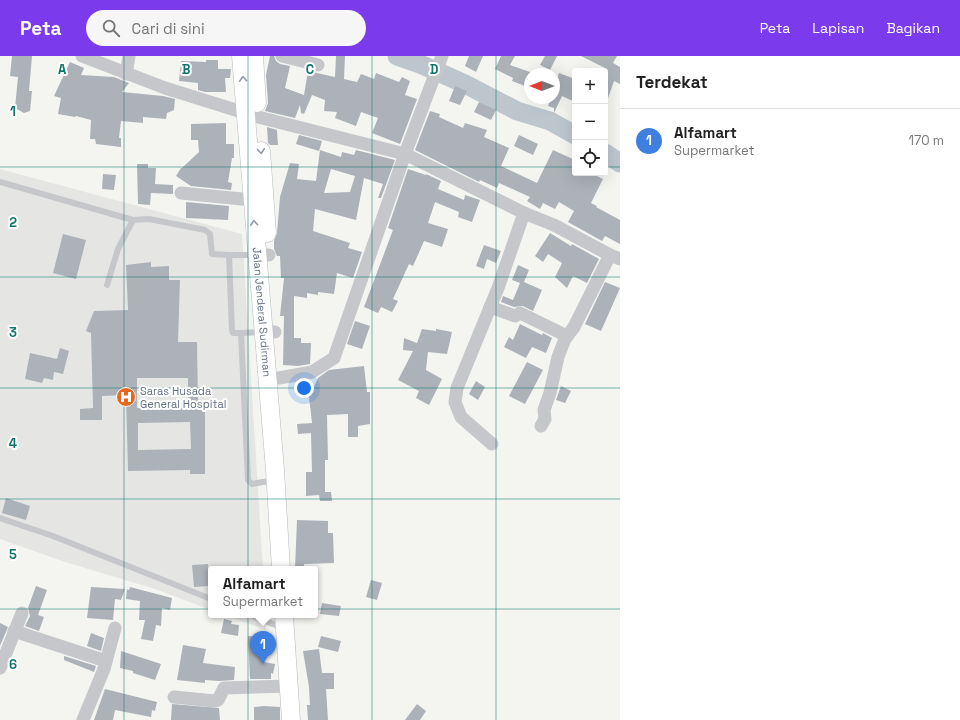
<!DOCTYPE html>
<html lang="id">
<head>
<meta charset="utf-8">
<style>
	body { margin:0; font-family:"Space Grotesk",sans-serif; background:#f6f6f6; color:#222 }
	.controls { position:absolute; right:12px; top:12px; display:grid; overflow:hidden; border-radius:4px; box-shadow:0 4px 16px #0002 }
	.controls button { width:36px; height:36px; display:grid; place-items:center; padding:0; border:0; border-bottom:1px solid #e0e0e0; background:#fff; color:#222; font:20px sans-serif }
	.compass { position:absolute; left:524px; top:12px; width:36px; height:36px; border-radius:50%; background:#fff; box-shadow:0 4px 16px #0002; rotate:270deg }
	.you { position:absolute; left:304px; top:332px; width:14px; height:14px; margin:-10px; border:3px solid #fff; border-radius:50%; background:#1a73e8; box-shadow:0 0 0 6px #1a73e833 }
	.badge { display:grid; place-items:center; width:26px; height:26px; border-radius:50%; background:#7c3aed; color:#fff; font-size:13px; font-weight:700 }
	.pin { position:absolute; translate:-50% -33px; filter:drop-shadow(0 1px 2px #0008) }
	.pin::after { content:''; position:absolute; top:21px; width:14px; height:12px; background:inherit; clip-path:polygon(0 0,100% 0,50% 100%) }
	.popup { position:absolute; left:208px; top:510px; width:110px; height:52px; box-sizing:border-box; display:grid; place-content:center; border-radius:4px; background:#fff; filter:drop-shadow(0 1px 3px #0005); font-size:13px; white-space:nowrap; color:#767676 }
	.popup b { font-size:15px; color:#222 }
	.popup::after { content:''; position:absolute; left:50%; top:100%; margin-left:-8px; border:8px solid transparent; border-top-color:#fff }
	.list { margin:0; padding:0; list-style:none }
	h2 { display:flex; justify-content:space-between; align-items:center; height:52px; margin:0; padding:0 16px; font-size:17px }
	h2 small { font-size:13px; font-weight:400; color:#767676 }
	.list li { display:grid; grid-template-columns:26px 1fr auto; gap:12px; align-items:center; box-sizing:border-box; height:64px; padding:0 16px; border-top:1px solid #e0e0e0 }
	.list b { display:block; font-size:15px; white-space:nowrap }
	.list p { margin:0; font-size:13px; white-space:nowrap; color:#767676 }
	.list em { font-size:13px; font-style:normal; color:#767676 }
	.icon { flex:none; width:22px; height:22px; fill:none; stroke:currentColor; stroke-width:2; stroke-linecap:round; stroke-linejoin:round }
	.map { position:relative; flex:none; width:620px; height:664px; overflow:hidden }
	header { display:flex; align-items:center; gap:24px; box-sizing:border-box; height:56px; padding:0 20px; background:#7c3aed; color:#fff }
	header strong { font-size:19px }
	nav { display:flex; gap:22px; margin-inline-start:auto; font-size:14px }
	.search { width:280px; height:36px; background:#f6f6f6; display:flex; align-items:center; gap:10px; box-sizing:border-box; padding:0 14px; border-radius:22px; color:#767676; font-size:15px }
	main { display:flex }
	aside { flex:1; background:#fff }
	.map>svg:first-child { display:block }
</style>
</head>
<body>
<header>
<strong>Peta</strong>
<div class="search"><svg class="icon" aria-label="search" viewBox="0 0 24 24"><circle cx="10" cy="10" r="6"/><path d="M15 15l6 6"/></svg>Cari di sini</div>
<nav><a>Peta</a><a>Lapisan</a><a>Bagikan</a></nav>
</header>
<main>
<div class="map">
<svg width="620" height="664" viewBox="0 0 620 664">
	<rect width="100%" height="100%" fill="#f4f5f1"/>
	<!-- built -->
	<g fill="#e5e6e4">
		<polygon points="0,113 242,178 263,513 211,513 211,554 155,533 65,506 0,483"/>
		<polygon points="225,559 265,559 266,574"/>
	</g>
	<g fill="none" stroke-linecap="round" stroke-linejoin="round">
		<!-- river -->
		<g stroke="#bdc6cd" stroke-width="19">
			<polyline points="397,0 420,8 465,28 517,55 550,65 575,79"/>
			<polyline points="605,97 620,107"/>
		</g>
	</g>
	<!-- building -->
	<g fill="#adb2b9" fill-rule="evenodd">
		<polygon points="12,0 32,0 29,35 32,35 30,55 24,57 15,52 18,21 10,20"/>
		<polygon points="270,0 274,0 276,5 280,8 290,10 285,32 304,39 308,15 335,21 336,0 345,0 344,23 357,26 361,18 374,23 376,17 399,26 402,21 410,25 405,39 417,43 400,88 372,77 378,62 361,56 356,70 335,62 337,56 324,55 325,44 312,39 304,58 301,57 300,49 295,62 265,55 268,47 266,19"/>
		<polygon points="469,0 483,0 476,16 465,10"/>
		<polygon points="501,0 515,0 510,9 530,16 530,32 512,25 513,22 495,13"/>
		<polygon points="545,0 557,0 550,14 540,9"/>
		<polygon points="581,0 617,0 613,7 620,11 620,28 614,25 606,48 605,12"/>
		<polygon points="206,4 218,4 218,13 231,13 230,22 225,22 226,36 205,36 198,34 198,27 179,25 181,5 206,6"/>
		<polygon points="70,6 84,12 81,19 114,21 129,27 122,36 163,40 175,43 174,54 167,57 166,63 143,61 143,67 121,65 119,82 121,82 121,91 96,88 95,83 90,83 91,64 76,60 75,61 58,58 61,42 54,40"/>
		<polygon points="559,17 575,23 575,46 562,40 554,57 554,52 548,50 551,42 554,42 554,32"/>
		<polygon points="455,30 467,35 460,49 449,45"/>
		<polygon points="479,46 496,54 491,64 474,56"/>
		<polygon points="430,55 440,58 439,61 463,72 465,67 487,74 484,81 509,92 501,110 537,127 553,94 575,104 575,117 591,117 603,123 591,147 597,150 596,151 620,164 620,188 605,180 602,185 568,166 574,155 559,146 555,153 543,147 540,153 527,145 530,141 499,127 497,132 480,124 479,126 415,94"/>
		<polygon points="226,67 226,88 234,88 234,102 232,102 228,126 232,127 231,134 191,130 176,120 181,112 182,112 199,96 198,84 191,84 191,68"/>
		<polygon points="267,71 277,74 278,89 270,89 268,87"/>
		<polygon points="299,79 322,85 319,95 296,88"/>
		<polygon points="519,79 538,88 533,99 514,90"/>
		<path d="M320,94L341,101L342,96L354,99L356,94L395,104L381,142H378L383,128L364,122L356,164L315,153L313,175L350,187L348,192L362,196L353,222L337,217L334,238L318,236V239L307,237V242L294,240V282H301V287H311L310,308L298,310L283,309L284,260H280L284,222H281L280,200H277L274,193V185L277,177L280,141L290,107L299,108L297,123L316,125ZM331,113L355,120L350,136L324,137Z"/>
		<polygon points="137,108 148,108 148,112 156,112 155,128 173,129 173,138 151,137 150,149 138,148"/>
		<polygon points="408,113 426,119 426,118 441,125 438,133 464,144 465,139 480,144 472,166 458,161 459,156 435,146 428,167 448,173 442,191 424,185 413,210 409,208 393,243 398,245 392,256 381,251 378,257 364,251 393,174 388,172"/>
		<polygon points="103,118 116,119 114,134 102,133"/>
		<polygon points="186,146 229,150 228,164 186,162"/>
		<polygon points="550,177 571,190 572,188 599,203 587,227 573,220 567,232 555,221 562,207 548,198 543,206 535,200"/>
		<polygon points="63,178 86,184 76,223 53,217"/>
		<polygon points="484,189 501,195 496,207 487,203 484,213 476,210"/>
		<path d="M151,206V211L169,210V224H180L178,286H197L198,347H201V353H205V418H190V414L128,415L126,339L102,340V364H80V353L93,352L91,277L86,275L94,255L128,254L126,209ZM137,322H188V352H137ZM190,366L191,393L138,394V367Z"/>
		<polygon points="518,209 529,214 524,226 542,234 533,255 523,250 514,251 501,246 503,240 513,244 520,227 512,224"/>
		<polygon points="605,226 620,232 601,275 585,268"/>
		<polygon points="355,265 370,270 362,293 347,288"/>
		<polygon points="520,268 542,279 543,277 552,282 546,297 532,291 526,302 504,291 509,281 513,284"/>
		<polygon points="422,273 436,275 436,273 452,276 447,298 428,296 426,314 442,323 429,349 416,342 419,335 398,324 413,295 403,294 404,282 417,287"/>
		<polygon points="60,292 69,295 63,318 54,316 53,324 44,322 42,327 25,323 30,297 57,303"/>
		<polygon points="527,306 543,314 525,348 509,340"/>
		<polygon points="364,310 367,336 370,336 370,368 358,370 358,381 348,381 348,358 327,359 328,404 325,404 325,436 331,436 332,445 320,445 319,439 306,440 306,416 312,416 311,377 298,378 297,368 312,367 309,341 318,322 329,314"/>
		<polygon points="476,325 485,331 478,344 469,338"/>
		<polygon points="561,330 571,335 565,347 556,344"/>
		<polygon points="6,442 30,450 26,464 2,457"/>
		<polygon points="297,464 328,465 328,477 333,477 334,507 304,508 304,512 295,512"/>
		<polygon points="208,508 209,530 194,531 192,509"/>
		<polygon points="371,524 382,527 377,544 366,541"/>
		<polygon points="36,530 47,534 38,559 44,561 39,575 25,570 30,560 28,552"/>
		<polygon points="91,531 125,533 121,544 115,543 113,564 87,562"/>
		<polygon points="130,531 172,542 170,554 162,552 161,570 156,569 153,585 141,583 145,564 139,564 140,545 126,543 127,533 129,534"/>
		<polygon points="322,547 341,550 339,560 320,558"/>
		<polygon points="224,563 232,565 231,568 239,569 238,580 221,577"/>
		<polygon points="0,567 8,571 0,590"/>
		<polygon points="91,577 104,582 101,595 87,590"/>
		<polygon points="248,580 266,581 266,593 264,606 275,608 273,618 271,617 271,623 250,623"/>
		<polygon points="321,580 341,585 338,596 318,591"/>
		<polygon points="183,589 206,593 203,607 235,611 234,624 219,625 205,624 205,627 177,624"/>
		<polygon points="319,593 322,617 334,617 334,633 326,633 328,664 308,664 307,649 310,649 309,631 303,595"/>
		<polygon points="121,595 161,608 155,624 133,617 133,615 120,612"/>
		<polygon points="64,600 96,610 94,616 64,604"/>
		<polygon points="105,633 157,646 155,655 152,654 151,661 115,654 113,664 94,664"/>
		<polygon points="172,648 219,652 220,664 171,664"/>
		<polygon points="417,648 426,655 420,664 405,664"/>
		<polygon points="264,650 280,651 280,664 254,664 254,651"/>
	</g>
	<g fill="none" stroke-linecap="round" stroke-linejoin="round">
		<defs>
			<g id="secondary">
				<path id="s1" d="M241,0L275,414L281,513"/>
				<polyline points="254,0 257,47"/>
				<polyline points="261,95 267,177"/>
				<polyline points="284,559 291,664"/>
			</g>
		</defs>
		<!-- secondary casing -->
		<use href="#secondary" stroke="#b7babf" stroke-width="19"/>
		<!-- service -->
		<g stroke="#c5c7cb" stroke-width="6">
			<polyline points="0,126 133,164 149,163 205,174 210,178 212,198 229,199"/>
			<polyline points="256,199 229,199 232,274 233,277 241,277 248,424 252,428 274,424"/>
			<polyline points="107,229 118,193 133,164"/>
			<polyline points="241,277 262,276"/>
			<polyline points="0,462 53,480 211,543"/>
			<polyline points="251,559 283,572"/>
		</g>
		<!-- minor -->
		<g stroke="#c5c7cb" stroke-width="13">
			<polyline points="82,0 165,32 258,61 405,98 524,157 554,169 610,199 620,203"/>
			<polyline points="282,0 318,9"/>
			<polyline points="126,18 129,0"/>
			<polyline points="181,137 252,144"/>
			<polyline points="257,199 269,199"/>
			<polyline points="490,251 515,260 520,257 567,280"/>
			<polyline points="263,276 275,276"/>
			<polyline points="279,322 312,316 334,302 405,98 442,0"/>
			<polyline points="541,370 545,363 544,354 550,337 558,301 565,283 574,271 610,199"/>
			<polyline points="492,388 461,361 455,346 457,332 498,232 524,157"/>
			<polyline points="14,575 106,605"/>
			<polyline points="0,612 22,557"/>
			<polyline points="174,641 215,645 218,644 224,632 289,630"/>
			<polyline points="83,664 104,613 115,572"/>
		</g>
		<!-- secondary -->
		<use href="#secondary" stroke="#fff" stroke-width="18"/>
	</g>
	<!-- one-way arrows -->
	<defs><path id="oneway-chevron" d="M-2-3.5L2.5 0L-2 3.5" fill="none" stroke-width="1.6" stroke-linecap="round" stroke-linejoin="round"/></defs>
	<g stroke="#929ba8">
		<use href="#oneway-chevron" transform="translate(243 23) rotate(-94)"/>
		<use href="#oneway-chevron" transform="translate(261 95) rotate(85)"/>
		<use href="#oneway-chevron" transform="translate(254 167) rotate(-95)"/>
	</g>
	<!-- grid -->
	<path fill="none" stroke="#0f766e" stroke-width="1" stroke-opacity="0.55" d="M124,0V664M248,0V664M372,0V664M496,0V664M0,111H575M605,111H620M0,221H620M0,332H620M0,443H620M0,553H620"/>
	<!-- icons -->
	<defs>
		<symbol id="hospital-disc" viewBox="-11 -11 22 22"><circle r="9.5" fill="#e8661e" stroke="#fff"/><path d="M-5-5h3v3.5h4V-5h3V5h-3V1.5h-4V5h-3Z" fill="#fff"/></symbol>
	</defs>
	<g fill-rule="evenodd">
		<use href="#hospital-disc" x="115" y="330" width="22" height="22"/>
	</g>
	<g text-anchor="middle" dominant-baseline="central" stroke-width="4" stroke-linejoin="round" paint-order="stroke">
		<!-- street labels -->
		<g font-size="11" fill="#637083" stroke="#fff">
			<text stroke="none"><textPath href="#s1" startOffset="257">Jalan Jenderal Sudirman</textPath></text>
		</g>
		<!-- poi labels -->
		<g font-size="11" fill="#637083" stroke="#fff" text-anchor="start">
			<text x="140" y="335">Saras Husada<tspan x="140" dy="13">General Hospital</tspan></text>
		</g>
	</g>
	<g font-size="13" text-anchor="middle" font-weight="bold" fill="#0f766e" stroke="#fff" stroke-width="4" stroke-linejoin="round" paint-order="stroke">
		<text x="62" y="18">A</text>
		<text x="186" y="18">B</text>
		<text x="310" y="18">C</text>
		<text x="434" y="18">D</text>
		<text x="13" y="60">1</text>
		<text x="13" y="171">2</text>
		<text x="13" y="281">3</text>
		<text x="13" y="392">4</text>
		<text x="13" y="503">5</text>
		<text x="13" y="613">6</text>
	</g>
</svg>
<div class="controls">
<button>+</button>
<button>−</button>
<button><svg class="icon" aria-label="locate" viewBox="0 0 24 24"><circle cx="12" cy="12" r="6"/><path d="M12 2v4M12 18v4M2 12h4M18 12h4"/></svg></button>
</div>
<svg class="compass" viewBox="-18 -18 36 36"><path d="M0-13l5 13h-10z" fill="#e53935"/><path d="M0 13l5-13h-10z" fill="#767676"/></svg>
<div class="you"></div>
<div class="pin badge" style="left:263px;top:608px;background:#3f7fe0">1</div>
<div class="popup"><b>Alfamart</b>Supermarket</div>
</div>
<aside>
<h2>Terdekat<small></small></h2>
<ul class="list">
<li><span class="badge" style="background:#3f7fe0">1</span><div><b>Alfamart</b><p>Supermarket</p></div><em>170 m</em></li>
</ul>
</aside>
</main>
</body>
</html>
